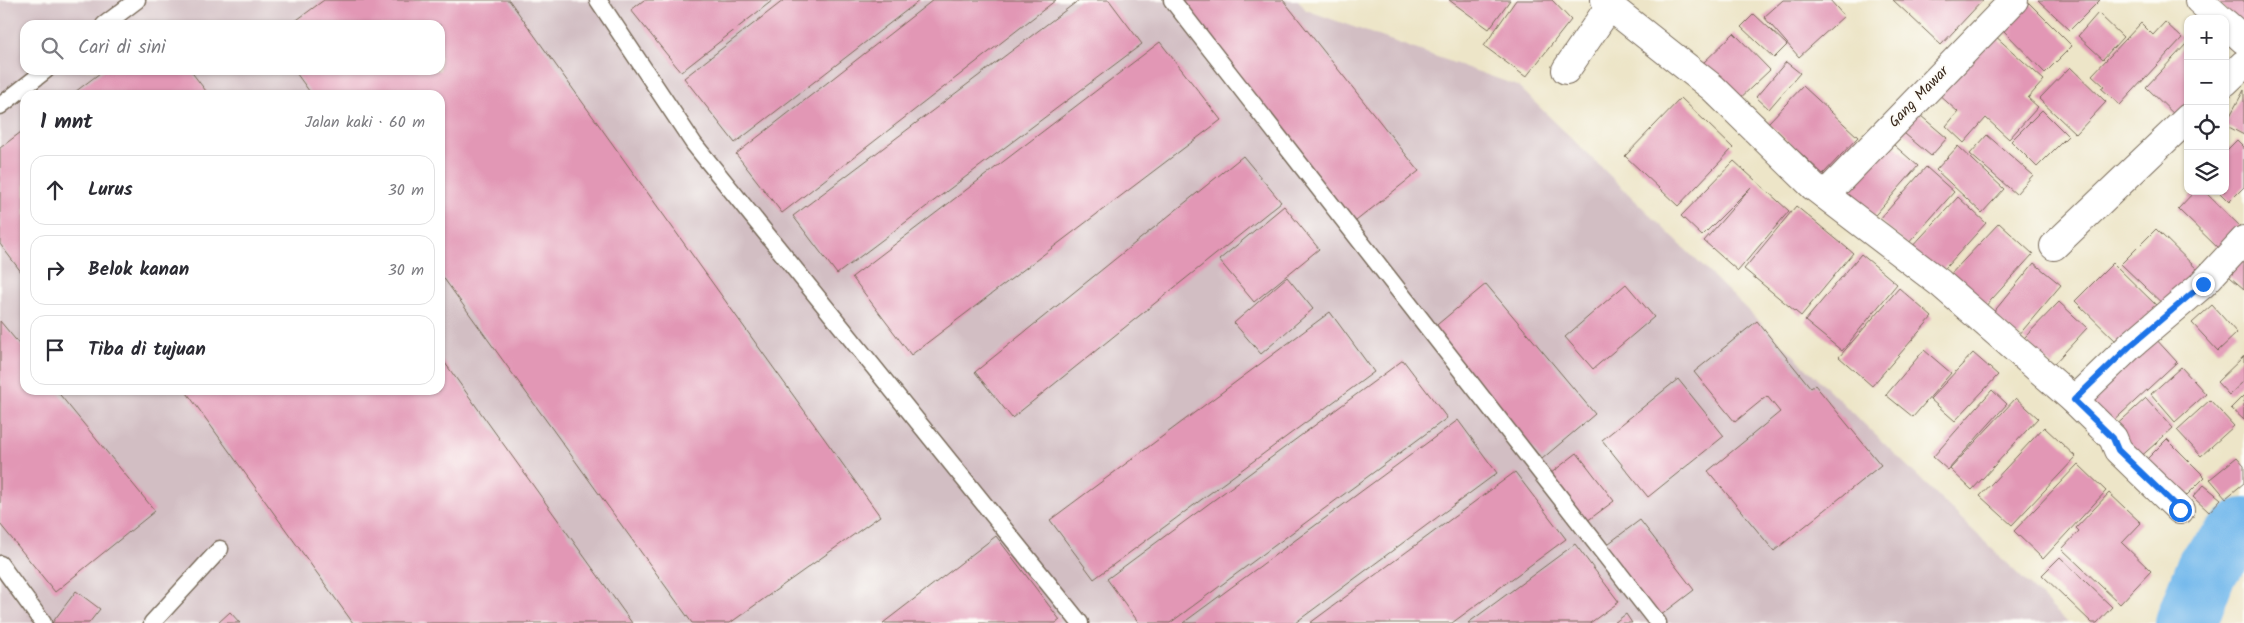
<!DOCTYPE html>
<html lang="id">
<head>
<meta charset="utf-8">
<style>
	body { margin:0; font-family:Kalam,sans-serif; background:#f7f7f7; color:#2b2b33 }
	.controls { position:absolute; right:15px; top:15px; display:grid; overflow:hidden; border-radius:10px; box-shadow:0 1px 4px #0004 }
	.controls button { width:45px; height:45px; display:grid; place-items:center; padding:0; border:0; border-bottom:1px solid #e1e1e2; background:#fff; color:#2b2b33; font:25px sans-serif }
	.stop { position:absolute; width:15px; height:15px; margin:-11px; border:4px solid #1a73e8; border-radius:50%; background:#fff }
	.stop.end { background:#1a73e8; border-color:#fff; box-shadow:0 1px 5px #0008 }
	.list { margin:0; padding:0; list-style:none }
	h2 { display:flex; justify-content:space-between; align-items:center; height:65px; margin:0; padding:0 20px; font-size:21px }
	h2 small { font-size:16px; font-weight:400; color:#7c7c81 }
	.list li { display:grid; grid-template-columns:32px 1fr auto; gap:15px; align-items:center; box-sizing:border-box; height:70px; margin:0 10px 10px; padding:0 10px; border:1px solid #e1e1e2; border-radius:15px }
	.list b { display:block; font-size:19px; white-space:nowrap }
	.list em { font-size:16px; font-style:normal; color:#7c7c81 }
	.icon { flex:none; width:28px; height:28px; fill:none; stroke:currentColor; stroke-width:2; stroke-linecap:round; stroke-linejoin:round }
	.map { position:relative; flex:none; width:2244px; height:623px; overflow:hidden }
	.search { position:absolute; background:#fff; box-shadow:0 1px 4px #0004; left:20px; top:20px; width:425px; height:55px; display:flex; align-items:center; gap:12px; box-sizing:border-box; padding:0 18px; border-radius:15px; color:#7c7c81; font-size:19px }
	.panel { position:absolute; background:#fff; box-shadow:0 1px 4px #0004; left:20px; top:90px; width:425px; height:305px; border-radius:15px }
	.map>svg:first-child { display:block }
</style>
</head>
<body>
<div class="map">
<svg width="2244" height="623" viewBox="0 0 2244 623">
	<rect width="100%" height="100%" fill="#fdfcf7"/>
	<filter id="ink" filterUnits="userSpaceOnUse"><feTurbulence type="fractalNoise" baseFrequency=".02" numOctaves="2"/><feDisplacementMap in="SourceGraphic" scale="10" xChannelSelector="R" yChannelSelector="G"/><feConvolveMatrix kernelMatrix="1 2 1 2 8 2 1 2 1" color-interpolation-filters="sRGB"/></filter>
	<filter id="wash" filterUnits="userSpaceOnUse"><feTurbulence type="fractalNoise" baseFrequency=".0096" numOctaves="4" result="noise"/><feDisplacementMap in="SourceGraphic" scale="20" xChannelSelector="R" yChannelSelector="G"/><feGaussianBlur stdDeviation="1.12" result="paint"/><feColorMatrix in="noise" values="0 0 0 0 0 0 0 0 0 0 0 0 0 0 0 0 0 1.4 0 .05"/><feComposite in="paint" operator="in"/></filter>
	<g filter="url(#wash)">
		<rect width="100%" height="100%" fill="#ede5c8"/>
		<!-- industrial -->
		<path fill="#d2bec3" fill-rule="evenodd" d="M0,0H1298L1306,10L1518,86L2068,623H0ZM25,25H440V70H25ZM25,95H440V390H25Z"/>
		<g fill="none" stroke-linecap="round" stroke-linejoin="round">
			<!-- river -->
			<polyline stroke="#76baec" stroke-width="62" points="2186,623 2207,567 2244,529"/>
		</g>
		<g id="blocks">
			<!-- building -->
			<g fill="#e297b5">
				<polygon points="324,0 509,0 880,516 730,623 692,623 440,273 440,95 312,95 294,70 440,70 440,25 290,25"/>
				<polygon points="644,0 773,0 681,72 631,10"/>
				<polygon points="784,0 920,0 735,143 684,78"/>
				<polygon points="933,0 1056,0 782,213 736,154"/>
				<polygon points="1079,0 1109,0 1142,44 837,274 793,216"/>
				<polygon points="1174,0 1283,0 1419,171 1351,225"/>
				<polygon points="1449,0 1510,0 1489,29"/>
				<polygon points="1516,0 1552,0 1571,20 1526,77 1484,46"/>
				<polygon points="1783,0 1830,0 1844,16 1799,57 1764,17"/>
				<polygon points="1893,0 1983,0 1941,45"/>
				<polygon points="2038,0 2100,0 2070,30"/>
				<polygon points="2216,0 2244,0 2244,30"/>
				<polygon points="2029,3 2072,46 2045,73 2002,29"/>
				<polygon points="2098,13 2123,37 2103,59 2078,36"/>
				<polygon points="1754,14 1787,45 1774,58 1741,27"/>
				<polygon points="2165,22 2182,38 2120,105 2101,88 2104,86 2092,75 2141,23 2153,35"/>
				<polygon points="1734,33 1770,70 1736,102 1700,66"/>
				<polygon points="1993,34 2044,80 2028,98 2038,107 2009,139 1986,118 1964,143 1946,126 1958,112 1936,92"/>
				<polygon points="1160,42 1221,120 911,355 852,277"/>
				<polygon points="2188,42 2188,115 2182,122 2146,87"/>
				<polygon points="1786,62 1800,73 1769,109 1756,97"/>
				<polygon points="2070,67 2106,102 2076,134 2039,99"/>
				<polygon points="104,70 190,70 209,95 71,95"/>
				<polygon points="1803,86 1858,137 1823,174 1768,123"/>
				<polygon points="2244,90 2244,135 2225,125"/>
				<polygon points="1681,98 1733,148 1678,206 1625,156"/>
				<polygon points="1914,110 1947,138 1931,156 1898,128"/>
				<polygon points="2042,110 2068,136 2037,167 2011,141"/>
				<polygon points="25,129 25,277 0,244 0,148"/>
				<polygon points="1987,135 2033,175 2016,194 1970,154"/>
				<polygon points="1886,138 1918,166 1870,221 1838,193"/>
				<polygon points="2237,140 2244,147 2244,187 2229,202 2218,191 2225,191 2225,152"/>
				<polygon points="1958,146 2004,189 1982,213 1936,170"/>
				<polygon points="1243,156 1281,202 1012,418 975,372"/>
				<polygon points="1734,161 1789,211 1738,271 1704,241 1751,187 1702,236 1681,216"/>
				<polygon points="1926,167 1954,192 1907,245 1879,220"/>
				<polygon points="2195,191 2204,191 2244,230 2223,253 2178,209"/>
				<polygon points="1958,197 1986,223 1938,276 1909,250"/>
				<polygon points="1284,206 1319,249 1254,302 1219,260"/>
				<polygon points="1796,206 1853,253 1801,316 1744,269"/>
				<polygon points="1999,223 2033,254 1982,310 1947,278"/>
				<polygon points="2156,229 2203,275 2169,310 2121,264"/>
				<polygon points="2244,247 2244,289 2224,272"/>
				<polygon points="1861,254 1897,284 1842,351 1805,321"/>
				<polygon points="2034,263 2061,285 2018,336 1992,314"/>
				<polygon points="2113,263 2160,309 2122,347 2075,301"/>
				<polygon points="1287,277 1313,309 1261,354 1234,323"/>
				<polygon points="1486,284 1595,414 1542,459 1432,329"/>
				<polygon points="1626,284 1654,317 1593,369 1565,337"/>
				<polygon points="1899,288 1932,317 1872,386 1839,357"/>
				<polygon points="2059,302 2087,328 2052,366 2023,339"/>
				<polygon points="2212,305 2237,333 2218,351 2192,323"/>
				<polygon points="1330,312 1374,372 1094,579 1050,520"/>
				<polygon points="0,321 25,351 25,390 56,390 155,511 55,592 0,524"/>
				<polygon points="1757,321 1811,388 1815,385 1881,465 1774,551 1708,471 1780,412 1767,396 1735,422 1694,372"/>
				<polygon points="2155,338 2177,362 2107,427 2084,402"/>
				<polygon points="1924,350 1951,373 1913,417 1886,395"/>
				<polygon points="1973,353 1998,375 1955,421 1930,399"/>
				<polygon points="440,356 632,623 353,623 185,390 440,390"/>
				<polygon points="2244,356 2244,381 2229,395 2217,382"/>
				<polygon points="1403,360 1447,418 1170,623 1139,623 1107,579"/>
				<polygon points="2181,367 2206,394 2175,422 2151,394"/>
				<polygon points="1678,379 1724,436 1648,497 1602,440"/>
				<polygon points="1992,390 2007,404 1948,470 1933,457"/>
				<polygon points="2244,395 2244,420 2231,408"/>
				<polygon points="2016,398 2038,418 1972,490 1950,469"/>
				<polygon points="2146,398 2173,428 2138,459 2111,430"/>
				<polygon points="2210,400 2234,426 2201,456 2177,430"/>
				<polygon points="1458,420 1497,473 1295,623 1183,623"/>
				<polygon points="2044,427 2076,457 2012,525 1980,496"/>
				<polygon points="2167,439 2205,477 2181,501 2143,463"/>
				<polygon points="1577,453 1614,501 1583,524 1546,477"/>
				<polygon points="2237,457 2244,465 2244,483 2226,498 2210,479"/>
				<polygon points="2078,464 2106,491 2043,559 2014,531"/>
				<polygon points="1515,472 1566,539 1452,623 1310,623"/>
				<polygon points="2204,485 2221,499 2209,512 2193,497"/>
				<polygon points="2109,493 2141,523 2122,543 2151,571 2120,604 2062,549 2079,531 2076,528"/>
				<polygon points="1640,520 1694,590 1656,619 1601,549"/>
				<polygon points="996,536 1060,620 1056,623 883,623"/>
				<polygon points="1575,544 1619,602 1590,623 1468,623"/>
				<polygon points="2060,557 2112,607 2097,623 2092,623 2042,575"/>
				<polygon points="76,591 100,609 89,623 52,623"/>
				<polygon points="230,612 240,623 218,623"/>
				<polygon points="1626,614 1632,623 1614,623"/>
			</g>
		</g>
	</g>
	<g filter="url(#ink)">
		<use href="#blocks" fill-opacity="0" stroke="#796b5a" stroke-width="1"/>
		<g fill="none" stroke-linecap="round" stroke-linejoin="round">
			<defs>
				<g id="service">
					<polyline points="598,0 694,144 1080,623"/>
					<polyline points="1172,0 1658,623"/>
					<polyline points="104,25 137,0"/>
					<polyline points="0,106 46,70"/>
					<polyline points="0,564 43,623"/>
					<polyline points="152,623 220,549"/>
				</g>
				<g id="minor">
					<polyline points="2199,0 2220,19"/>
					<polyline points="1608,5 1713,88 1813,186 1940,283 2074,400 2113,438 2118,450 2180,510"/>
					<polyline points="2225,23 2244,40"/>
					<polyline points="1566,70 1607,10 1608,5 1605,0"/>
					<polyline points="2225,82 2244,64"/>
					<polyline points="1825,195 2014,0"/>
					<polyline points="2054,246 2188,118"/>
					<polyline points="2074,400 2130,346 2203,284 2244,240"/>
				</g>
			</defs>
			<!-- service casing -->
			<use href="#service" stroke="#796b5a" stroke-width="19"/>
			<!-- minor casing -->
			<use href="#minor" stroke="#796b5a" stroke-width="30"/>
			<!-- service -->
			<use href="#service" stroke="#fff" stroke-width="16"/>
			<!-- minor -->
			<use href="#minor" stroke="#fff" stroke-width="28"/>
		</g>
	</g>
	<g fill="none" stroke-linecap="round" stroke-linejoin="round" filter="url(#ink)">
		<!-- route -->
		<polyline stroke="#1a73e8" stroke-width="6" points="2180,510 2118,450 2113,438 2074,400 2130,346 2203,284"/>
	</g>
	<g text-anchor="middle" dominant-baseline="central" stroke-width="4" stroke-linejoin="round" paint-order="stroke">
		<!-- street labels -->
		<g font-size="15" fill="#3b2a1e" stroke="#fdfcf7">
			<text transform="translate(1919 97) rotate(-46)">Gang Mawar</text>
		</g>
	</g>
</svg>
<div class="controls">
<button>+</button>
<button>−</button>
<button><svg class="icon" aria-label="locate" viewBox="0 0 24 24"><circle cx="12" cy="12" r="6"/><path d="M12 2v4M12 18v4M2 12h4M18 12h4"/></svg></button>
<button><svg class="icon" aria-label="layers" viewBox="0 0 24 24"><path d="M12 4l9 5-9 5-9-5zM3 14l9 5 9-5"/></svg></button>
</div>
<div class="stop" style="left:2180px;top:510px"></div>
<div class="stop end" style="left:2203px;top:284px"></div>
<div class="search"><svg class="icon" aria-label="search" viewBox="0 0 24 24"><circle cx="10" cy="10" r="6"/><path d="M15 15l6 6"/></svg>Cari di sini</div>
<section class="panel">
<h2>1 mnt<small>Jalan kaki · 60 m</small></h2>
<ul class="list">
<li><svg class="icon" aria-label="ahead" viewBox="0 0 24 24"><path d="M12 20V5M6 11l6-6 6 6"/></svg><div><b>Lurus</b></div><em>30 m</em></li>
<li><svg class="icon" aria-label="right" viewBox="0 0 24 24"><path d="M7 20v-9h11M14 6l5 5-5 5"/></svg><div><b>Belok kanan</b></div><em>30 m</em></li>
<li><svg class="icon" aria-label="arrive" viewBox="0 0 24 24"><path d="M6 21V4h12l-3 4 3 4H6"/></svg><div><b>Tiba di tujuan</b></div></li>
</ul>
</section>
</div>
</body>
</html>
